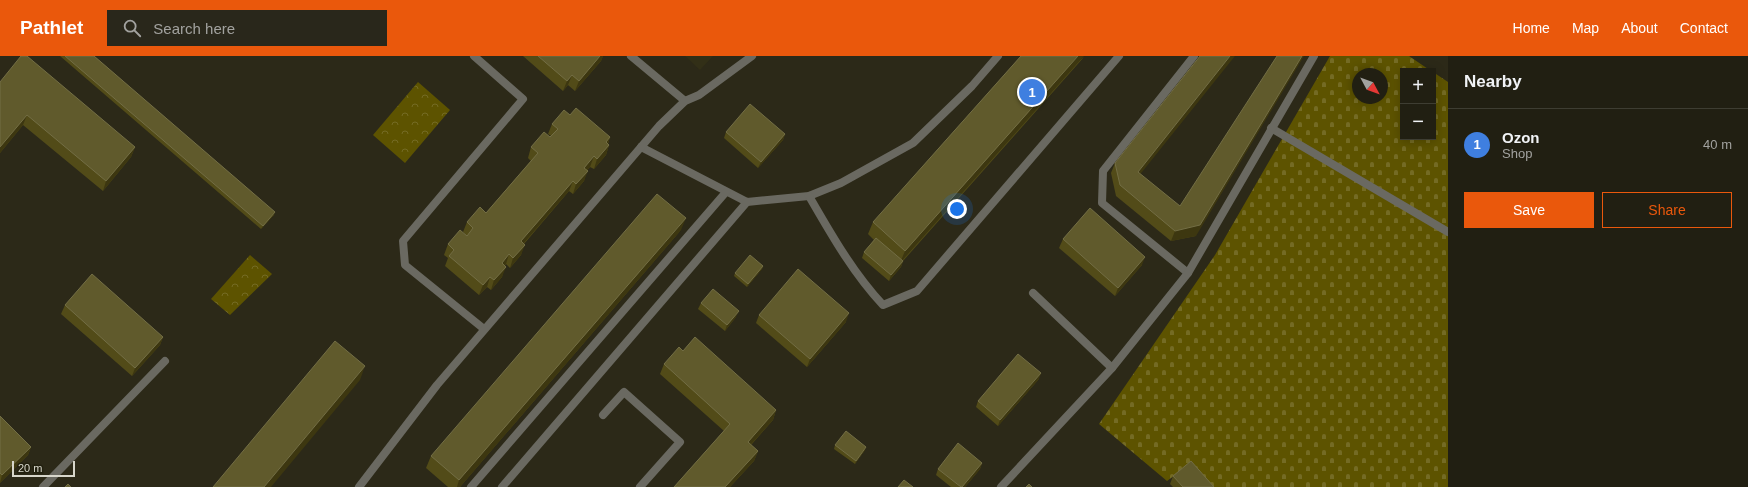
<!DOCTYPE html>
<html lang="en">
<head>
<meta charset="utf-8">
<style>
	body { margin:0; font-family:Arial,sans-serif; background:#29271b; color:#f1f3f6 }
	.controls { position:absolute; right:12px; top:12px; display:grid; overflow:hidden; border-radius:0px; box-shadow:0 2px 10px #0003 }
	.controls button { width:36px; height:36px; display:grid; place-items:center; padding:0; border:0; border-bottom:1px solid #3e3d32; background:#211f12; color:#f1f3f6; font:20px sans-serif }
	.compass { position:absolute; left:1352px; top:12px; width:36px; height:36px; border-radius:50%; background:#211f12; box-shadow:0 2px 10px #0003; rotate:131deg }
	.scale { position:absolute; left:12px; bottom:10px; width:63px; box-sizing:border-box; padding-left:4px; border:2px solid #d7d6cb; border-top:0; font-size:11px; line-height:14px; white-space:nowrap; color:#d7d6cb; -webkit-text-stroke:3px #22200f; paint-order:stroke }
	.you { position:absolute; left:957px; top:153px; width:14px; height:14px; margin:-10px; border:3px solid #fff; border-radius:50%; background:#1a73e8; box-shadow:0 0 0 6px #1a73e833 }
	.badge { display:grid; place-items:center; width:26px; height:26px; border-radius:50%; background:#ea580c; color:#fff; font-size:13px; font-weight:700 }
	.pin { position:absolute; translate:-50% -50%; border:2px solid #fff; box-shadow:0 1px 4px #0006 }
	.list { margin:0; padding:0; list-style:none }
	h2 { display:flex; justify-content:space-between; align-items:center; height:52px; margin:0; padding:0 16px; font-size:17px }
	h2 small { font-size:13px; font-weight:400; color:#a2a29f }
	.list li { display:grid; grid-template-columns:26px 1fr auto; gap:12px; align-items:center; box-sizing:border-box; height:72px; padding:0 16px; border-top:1px solid #3e3d32 }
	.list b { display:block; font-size:15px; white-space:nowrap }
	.list p { margin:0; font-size:13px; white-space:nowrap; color:#a2a29f }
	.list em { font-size:13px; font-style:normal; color:#a2a29f }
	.actions { display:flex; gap:8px; padding:12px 16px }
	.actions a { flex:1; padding:9px 0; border:1px solid #ea580c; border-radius:0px; text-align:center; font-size:14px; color:#ea580c }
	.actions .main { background:#ea580c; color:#fff }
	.icon { flex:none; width:22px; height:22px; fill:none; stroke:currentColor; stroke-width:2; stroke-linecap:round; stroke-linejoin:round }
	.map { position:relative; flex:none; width:1448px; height:431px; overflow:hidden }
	header { display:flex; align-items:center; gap:24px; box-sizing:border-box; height:56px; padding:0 20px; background:#ea580c; color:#fff }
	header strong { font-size:19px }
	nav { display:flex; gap:22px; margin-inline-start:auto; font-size:14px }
	.search { width:280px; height:36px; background:#29271b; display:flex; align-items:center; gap:10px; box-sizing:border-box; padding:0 14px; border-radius:0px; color:#a2a29f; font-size:15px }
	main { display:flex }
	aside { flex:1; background:#211f12 }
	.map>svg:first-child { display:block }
</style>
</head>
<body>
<header>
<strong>Pathlet</strong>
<div class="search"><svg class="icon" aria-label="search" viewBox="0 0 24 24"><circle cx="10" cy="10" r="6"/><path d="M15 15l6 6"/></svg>Search here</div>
<nav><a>Home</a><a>Map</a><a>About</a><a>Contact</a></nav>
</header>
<main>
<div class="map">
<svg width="1448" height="431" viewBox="0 0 1448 431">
	<defs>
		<pattern id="cemetery-stones" width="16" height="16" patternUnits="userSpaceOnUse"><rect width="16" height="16" fill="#5d5300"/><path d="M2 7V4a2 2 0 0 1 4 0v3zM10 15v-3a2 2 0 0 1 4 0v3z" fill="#746b24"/></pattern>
		<pattern id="park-crowns" width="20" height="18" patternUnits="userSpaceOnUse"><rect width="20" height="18" fill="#5d5300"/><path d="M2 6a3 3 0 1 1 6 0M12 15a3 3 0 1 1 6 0" fill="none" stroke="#746b24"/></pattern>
	</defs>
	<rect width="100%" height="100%" fill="#2c2918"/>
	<!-- built -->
	<polygon fill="#322f17" points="685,0 713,0 700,14"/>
	<!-- cemetery -->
	<path fill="url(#cemetery-stones)" fill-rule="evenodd" d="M1330,0H1409L1431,15H1403V81H1433V16L1448,26V431H1210L1190,408L1167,425L1099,368L1215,199ZM1358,18H1382V42H1358Z"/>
	<!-- park -->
	<g fill="url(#park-crowns)">
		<polygon points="418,26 450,54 405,107 373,79"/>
		<polygon points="250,199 272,218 230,259 211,243"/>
	</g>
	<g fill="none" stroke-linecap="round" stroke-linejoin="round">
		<!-- lane -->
		<g stroke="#6a6961" stroke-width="8">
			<polyline points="474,0 523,43 403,185 405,209 484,273"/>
			<polyline points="631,0 685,45"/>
			<polyline points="1271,72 1448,176"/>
			<polyline points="641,91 747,146 809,140 841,127 913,87 972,30 998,0"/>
			<path d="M809,140C831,178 853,217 883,249L917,235L1119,0"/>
			<polyline points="1188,217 1102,147 1103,115 1194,0"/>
			<polyline points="1033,237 1112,312"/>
			<polyline points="603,359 624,336 680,386 640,431"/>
			<polyline points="43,431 165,305"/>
			<polyline points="359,431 437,329 659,70 685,45 699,39 752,0"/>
			<polyline points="471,431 726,136"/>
			<polyline points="502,431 747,146"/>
		</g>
		<!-- street -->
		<polyline stroke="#6a6961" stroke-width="8" points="1001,431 1112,312 1188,217 1314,0"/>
	</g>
	<!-- wall -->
	<g fill="#524b18">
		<polygon points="60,0 94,0 274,159 261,173"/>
		<polygon points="523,0 603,0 601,5 575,35 568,29 563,35"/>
		<polygon points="1084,1 903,205 901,211 889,225 862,202 864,196 874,184 868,178 873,166"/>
		<polygon points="0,26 135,91 131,101 103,135 23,69 0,97"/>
		<polygon points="570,59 610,81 608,88 609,89 606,99 594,113 590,111 587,114 584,125 573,138 569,135 524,188 521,199 510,212 506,208 505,210 502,221 491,234 487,231 479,239 445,210 448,202 444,199 448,188 467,180 463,176 467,166 486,157 531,105 528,102 531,91 551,80 548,78 552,68"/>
		<polygon points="726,76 785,78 783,84 758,112 724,82"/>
		<polygon points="1115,107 1140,118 1196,180 1171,185 1116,140 1111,117"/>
		<polygon points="681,174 460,431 448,431 426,412 431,400"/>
		<polygon points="1063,183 1142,209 1115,240 1059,192"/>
		<polygon points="763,210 762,213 747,231 734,220 735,217"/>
		<polygon points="701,247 736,261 725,275 698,253"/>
		<polygon points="65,249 163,281 160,289 132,320 61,258"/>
		<polygon points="759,259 846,266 807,311 756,267"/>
		<polygon points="683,295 776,354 773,364 751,389 758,395 754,405 730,431 674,431 724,375 660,318 664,308"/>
		<polygon points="1039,323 998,370 976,351 978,345"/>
		<polygon points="0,360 31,391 28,399 0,427"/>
		<polygon points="835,389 865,394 855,408 834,393"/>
		<polygon points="982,407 980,413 965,431 951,431 936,419 938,413"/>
		<polygon points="1173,420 1214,431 1173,431 1170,428"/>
	</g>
	<!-- shaded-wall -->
	<g fill="#3d3710">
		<polygon points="600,0 603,0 601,5 575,35 579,25"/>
		<polygon points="1078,0 1084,0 900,207 905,195"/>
		<polygon points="1230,0 1235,0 1134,126 1138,116"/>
		<polygon points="1302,0 1304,0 1196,180 1171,185 1175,175"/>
		<polygon points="572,19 568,29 563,35 567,25"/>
		<polygon points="27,59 23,69 0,97 0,91"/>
		<polygon points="785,78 783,84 758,112 761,106"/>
		<polygon points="610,81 607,91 606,86"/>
		<polygon points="609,89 606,99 594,113 597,103"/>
		<polygon points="135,91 131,101 103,135 106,125"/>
		<polygon points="594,100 590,111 580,122 584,112"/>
		<polygon points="588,115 584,125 573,138 576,128"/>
		<polygon points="573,125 569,135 517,195 521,185"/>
		<polygon points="275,156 274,159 261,173 263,170"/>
		<polygon points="686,162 681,174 460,431 457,431 459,424"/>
		<polygon points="525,189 521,199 510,212 513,202"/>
		<polygon points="509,198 506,208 498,217 502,207"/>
		<polygon points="1145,201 1142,209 1115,240 1118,232"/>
		<polygon points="903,205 901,211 889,225 891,219"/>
		<polygon points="763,210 762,213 747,231 748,228"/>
		<polygon points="506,211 502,221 491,234 494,224"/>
		<polygon points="490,221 487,231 479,239 483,229"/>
		<polygon points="739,255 736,261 725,275 727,269"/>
		<polygon points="849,257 846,266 807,311 810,303"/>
		<polygon points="163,281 160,289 132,320 135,312"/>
		<polygon points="365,310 360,324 271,431 264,431"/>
		<polygon points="1041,317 1039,323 998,370 1000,364"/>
		<polygon points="776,354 773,364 744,396 748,386"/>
		<polygon points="31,391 28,399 0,427 2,419"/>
		<polygon points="866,391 865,394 855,408 856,405"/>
		<polygon points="758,395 754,405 730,431 725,431"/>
		<polygon points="982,407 980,413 965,431 962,431"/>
	</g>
	<!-- building -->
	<g fill="#605a2c" stroke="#736e45">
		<polygon points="21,0 27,0 135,91 106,125 27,59 0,91 0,26"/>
		<polygon points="65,0 94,0 275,156 263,170"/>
		<polygon points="538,0 600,0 579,25 572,19 567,25"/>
		<polygon points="1021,0 1078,0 905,195 873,166"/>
		<polygon points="1200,0 1230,0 1138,116 1180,150 1277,0 1302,0 1200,169 1175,175 1120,129 1115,107"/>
		<polygon points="750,48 785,78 761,106 726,76"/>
		<polygon points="576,52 610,81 606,86 609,89 597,103 594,100 584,112 588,115 576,128 573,125 521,185 525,189 513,202 509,198 502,207 506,211 494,224 490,221 483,229 449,200 454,194 448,188 460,174 467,180 473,172 467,166 480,151 486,157 538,97 531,91 544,76 550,81 558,73 552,68 564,54 570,59"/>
		<polygon points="657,138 686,162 459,424 431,400"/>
		<polygon points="1090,152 1145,201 1118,232 1063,183"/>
		<polygon points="876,182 903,205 891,219 864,196"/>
		<polygon points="750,199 763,210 748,228 735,217"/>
		<polygon points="798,213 849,257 810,303 759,259"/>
		<polygon points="92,218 163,281 135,312 65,249"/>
		<polygon points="713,233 739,255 727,269 701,247"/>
		<polygon points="695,281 776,354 748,386 758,395 725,431 674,431 730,368 664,308 679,291 683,295"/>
		<polygon points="335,285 365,310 264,431 213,431"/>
		<polygon points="1018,298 1041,317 1000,364 978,345"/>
		<polygon points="0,360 31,391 2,419 0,417"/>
		<polygon points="846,375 866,391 856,405 835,389"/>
		<polygon points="958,387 982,407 962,431 961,431 938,413"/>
		<polygon points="1191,405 1214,431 1183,431 1173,420"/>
		<polygon points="904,424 913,431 898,431"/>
		<polygon points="68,428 71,431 65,431"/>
		<polygon points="1029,428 1032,431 1026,431"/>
	</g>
</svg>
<div class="controls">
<button>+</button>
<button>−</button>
</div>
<svg class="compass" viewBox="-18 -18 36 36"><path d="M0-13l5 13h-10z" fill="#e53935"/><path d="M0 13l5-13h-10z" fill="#a2a29f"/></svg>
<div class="scale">20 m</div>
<div class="you"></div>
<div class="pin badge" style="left:1032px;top:36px;background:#3f7fe0">1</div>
</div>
<aside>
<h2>Nearby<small></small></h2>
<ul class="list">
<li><span class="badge" style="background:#3f7fe0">1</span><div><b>Ozon</b><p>Shop</p></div><em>40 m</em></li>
</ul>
<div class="actions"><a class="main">Save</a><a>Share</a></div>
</aside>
</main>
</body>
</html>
